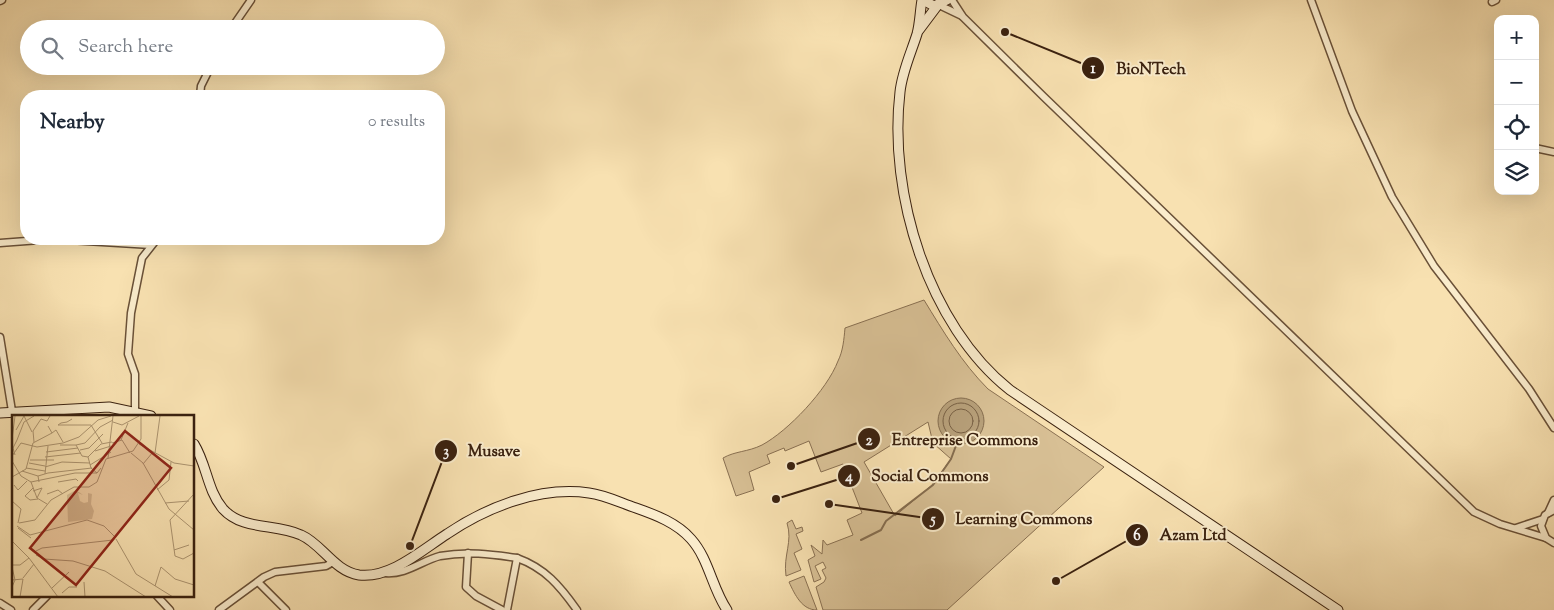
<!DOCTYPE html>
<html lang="en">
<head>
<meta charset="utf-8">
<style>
	body { margin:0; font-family:"Sorts Mill Goudy",serif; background:#f2f2f3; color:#1f2937 }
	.controls { position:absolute; right:15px; top:15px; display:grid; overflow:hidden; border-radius:10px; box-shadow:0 5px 20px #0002 }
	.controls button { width:45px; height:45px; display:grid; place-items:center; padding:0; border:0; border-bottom:1px solid #e0e1e3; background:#fff; color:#1f2937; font:25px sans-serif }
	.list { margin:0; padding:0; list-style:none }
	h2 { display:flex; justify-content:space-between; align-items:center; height:65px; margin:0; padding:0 20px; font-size:21px }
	h2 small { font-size:16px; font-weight:400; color:#747a83 }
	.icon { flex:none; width:28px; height:28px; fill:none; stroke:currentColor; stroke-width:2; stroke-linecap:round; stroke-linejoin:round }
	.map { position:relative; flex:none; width:1554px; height:610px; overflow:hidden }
	.search { position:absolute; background:#fff; box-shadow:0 5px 20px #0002; left:20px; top:20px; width:425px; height:55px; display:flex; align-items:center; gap:12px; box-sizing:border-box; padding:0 18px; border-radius:28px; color:#747a83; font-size:19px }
	.panel { position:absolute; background:#fff; box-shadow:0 5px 20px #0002; left:20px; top:90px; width:425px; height:155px; border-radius:20px }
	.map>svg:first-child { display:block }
</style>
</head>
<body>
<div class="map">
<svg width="1554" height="610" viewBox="0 0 1554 610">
	<rect width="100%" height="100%" fill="#f8e1b1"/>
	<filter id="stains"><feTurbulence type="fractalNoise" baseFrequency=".004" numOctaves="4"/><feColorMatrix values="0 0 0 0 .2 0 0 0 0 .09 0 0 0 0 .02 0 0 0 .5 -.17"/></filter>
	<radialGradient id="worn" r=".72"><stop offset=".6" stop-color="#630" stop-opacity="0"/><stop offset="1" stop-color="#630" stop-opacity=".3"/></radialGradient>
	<!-- green -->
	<g fill="#d8c095" stroke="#897052" fill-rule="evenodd">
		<path d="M924,300C943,331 962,363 988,389L1104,467L947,610H823L816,587L824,582L826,578L822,570L826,568L823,562L815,566L821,579L814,582L808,560L815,556L811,545L822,554L823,540L827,545L853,535L847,520L862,513L843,464L821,472L809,441L785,451L784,448L767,455L770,463L749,472L754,490L736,496L723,458C735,451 748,452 762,445C788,431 827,390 838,361C843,351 844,339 845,328ZM928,422L933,443L951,459L932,485L895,516L864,462Z"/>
		<path d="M792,520L796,529L802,527L803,531L796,534L802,549L794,553L801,570L786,576C783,555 793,542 787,523Z"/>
		<path d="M804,576L817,610C802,610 795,595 789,582Z"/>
	</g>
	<!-- water -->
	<circle fill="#b7a07a" stroke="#856d4f" cx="961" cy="421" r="23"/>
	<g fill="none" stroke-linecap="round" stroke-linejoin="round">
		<!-- shore -->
		<g stroke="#786044" stroke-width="1">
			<circle cx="961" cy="421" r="18"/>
			<circle cx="961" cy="421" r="12"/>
		</g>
		<!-- stream -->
		<polyline stroke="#856d4f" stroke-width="2" points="861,540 881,530 886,521 933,485 951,459 957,443"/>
		<defs>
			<g id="street">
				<polyline points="952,0 963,17 1044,97 1474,512 1500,524 1546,538"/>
				<polyline points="1311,0 1352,111 1392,197 1434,266 1529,389 1554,428"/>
				<polyline points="0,1 2,0"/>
				<polyline points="1492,2 1496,0"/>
				<polyline points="939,5 962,16"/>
				<polyline points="231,29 251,0"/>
				<polyline points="200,96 201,86 211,66"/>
				<polyline points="1535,148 1554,152"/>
				<polyline points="0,243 53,239 151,245"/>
				<polyline points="0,337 12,411"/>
				<polyline points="135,412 135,374 128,354 131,313 142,258 157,239"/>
				<polyline points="1554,510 1545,515 1541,526 1546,538 1554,543"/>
				<polyline points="1548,513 1554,500"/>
				<polyline points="1516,528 1543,519"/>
				<polyline points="468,553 466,587 476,596 502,610"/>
				<path d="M517,558C545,568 560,586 577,610"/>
				<path d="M385,573C406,575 421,561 440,556C466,551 491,554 517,558L507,610"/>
				<polyline points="258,582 286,610"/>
				<polyline points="157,596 170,610"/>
				<polyline points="0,603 11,610"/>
				<polyline points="33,610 47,596"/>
				<polyline points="219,610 264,577 275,572 326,566 333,562"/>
			</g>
			<g id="secondary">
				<path d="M922,0C920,11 920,23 917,34C911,53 902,72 900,92C888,193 928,325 1010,390L1338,610"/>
				<polyline points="923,0 934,6 947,0"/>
				<polyline points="919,30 937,6"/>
				<polyline points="0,413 109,407 151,416"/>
				<path d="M194,444C207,465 207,490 223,509C243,531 275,523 301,535C322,544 334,571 359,575C390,579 422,550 447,534C487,507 540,486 589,493C605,495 621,503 636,508C656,515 677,523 691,539C709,559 712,588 727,610"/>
			</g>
		</defs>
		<!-- street casing -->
		<use href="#street" stroke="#6a5138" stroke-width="9"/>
		<!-- secondary casing -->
		<use href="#secondary" stroke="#3a210f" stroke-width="11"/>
		<!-- street -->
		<use href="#street" stroke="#faeccc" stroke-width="6"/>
		<!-- secondary -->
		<use href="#secondary" stroke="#faeccc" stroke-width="9"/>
	</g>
	<!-- overview -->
	<g transform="translate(12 415)">
		<rect width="182" height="182" fill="#f8e1b1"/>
		<path d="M62,76L67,77L71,80L66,78L68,86L72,88L76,87V78L80,79L79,89L82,96L80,104L56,107L55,80Z" fill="#d8c095"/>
		<path fill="none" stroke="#ac9470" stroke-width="1" d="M12,1L20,17M60,4L55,7L49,8L46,10H79M101,7L110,10L127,1M79,10L90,28M4,15L12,1M40,18L44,15L51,27M0,24L3,1M5,25L12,7L22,1M109,25L116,8M22,27L21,16L29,4L35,6L38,1M100,28L110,25L118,38M127,29L162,48L182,51M48,30H64L70,41L76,42L79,53L85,58L89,53M64,30L73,28L88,12L101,5M68,35L77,33L91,19M83,36L99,31M34,37L66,33M119,38L131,48L157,94L182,115M143,38L148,1M3,40L1,33L5,25M0,41L9,28L25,32L51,28L67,22L86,5L99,1M33,42L69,38M76,42L89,29L100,27M96,43L101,1M18,45H42M0,46L9,61L19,67L25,83L35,89M17,48L33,51M131,49L141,37M78,50L99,37M33,52L50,47L78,48M14,53L33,56M10,56L26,61M33,59L36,31M0,62L14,54L21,28L40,18L36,11M19,67L63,58H85M27,67L26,61L36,58L80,53M46,67L64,64L66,66M2,70L6,75L15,66M21,73L13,81L18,85L26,84M145,75L157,65L159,47M21,76L30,73L25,83M35,79L46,75L51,79M182,79L158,105L163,141L171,144L182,138M0,86L9,94L6,108M153,88L177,86M7,108L23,105L39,85L62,72H77L85,67L94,44L121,36L129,24V1M5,111L18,120L75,105L92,111L103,122M6,113L19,123M104,124L124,159L161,182M0,126L17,143L46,182M162,135L177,130M24,136L30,133L101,125M24,140L32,144L61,146L93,156L134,182M0,150H8L17,143M0,152L3,165L0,172M11,163L22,149M0,165L11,164L8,182M72,167L73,182M143,171L149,152L163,164L182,170M40,173L57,157M50,178L57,172H65"/>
		<path fill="#8f2418" fill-opacity="0.15" stroke="#8f2418" stroke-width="2.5" d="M113,16L159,53L64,170L18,133Z"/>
		<rect width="182" height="182" fill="none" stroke="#3a210f" stroke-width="2.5"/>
	</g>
	<!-- callouts -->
	<path fill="none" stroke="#3a210f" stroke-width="2" d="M1005 32L1093 68M791 466L869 439M410 546L446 451M776 499L849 476M829 504L933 519M1056 581L1137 535"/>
	<g fill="#3a210f" stroke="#faeccc" stroke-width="2">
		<circle cx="1005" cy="32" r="5"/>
		<circle cx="791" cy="466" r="5"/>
		<circle cx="410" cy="546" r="5"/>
		<circle cx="776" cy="499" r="5"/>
		<circle cx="829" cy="504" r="5"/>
		<circle cx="1056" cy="581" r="5"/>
		<circle cx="1093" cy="68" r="12"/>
		<circle cx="869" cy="439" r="12"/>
		<circle cx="446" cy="451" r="12"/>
		<circle cx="849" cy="476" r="12"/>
		<circle cx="933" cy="519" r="12"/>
		<circle cx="1137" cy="535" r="12"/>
	</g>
	<g font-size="15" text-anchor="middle" font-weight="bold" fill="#fff">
		<text x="1093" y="73">1</text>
		<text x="869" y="445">2</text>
		<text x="446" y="456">3</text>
		<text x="849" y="481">4</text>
		<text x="933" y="524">5</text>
		<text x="1137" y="540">6</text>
	</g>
	<g font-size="16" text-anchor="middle" font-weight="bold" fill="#3a210f" stroke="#faeccc" stroke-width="4" stroke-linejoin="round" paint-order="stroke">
		<text x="1151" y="74">BioNTech</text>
		<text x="965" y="445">Entreprise Commons</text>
		<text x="494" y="456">Musave</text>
		<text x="930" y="481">Social Commons</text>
		<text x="1024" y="524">Learning Commons</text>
		<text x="1193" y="540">Azam Ltd</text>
	</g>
	<rect width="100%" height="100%" filter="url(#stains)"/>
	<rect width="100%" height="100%" fill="url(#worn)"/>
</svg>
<div class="controls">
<button>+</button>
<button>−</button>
<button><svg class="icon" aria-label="locate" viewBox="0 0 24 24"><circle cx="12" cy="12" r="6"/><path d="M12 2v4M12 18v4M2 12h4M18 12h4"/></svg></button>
<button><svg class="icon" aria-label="layers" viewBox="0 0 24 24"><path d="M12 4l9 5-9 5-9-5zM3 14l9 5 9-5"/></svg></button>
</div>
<div class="search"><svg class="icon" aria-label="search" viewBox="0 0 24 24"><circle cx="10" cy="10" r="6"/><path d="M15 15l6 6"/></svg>Search here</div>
<section class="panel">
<h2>Nearby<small>0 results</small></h2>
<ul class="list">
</ul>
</section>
</div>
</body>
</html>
